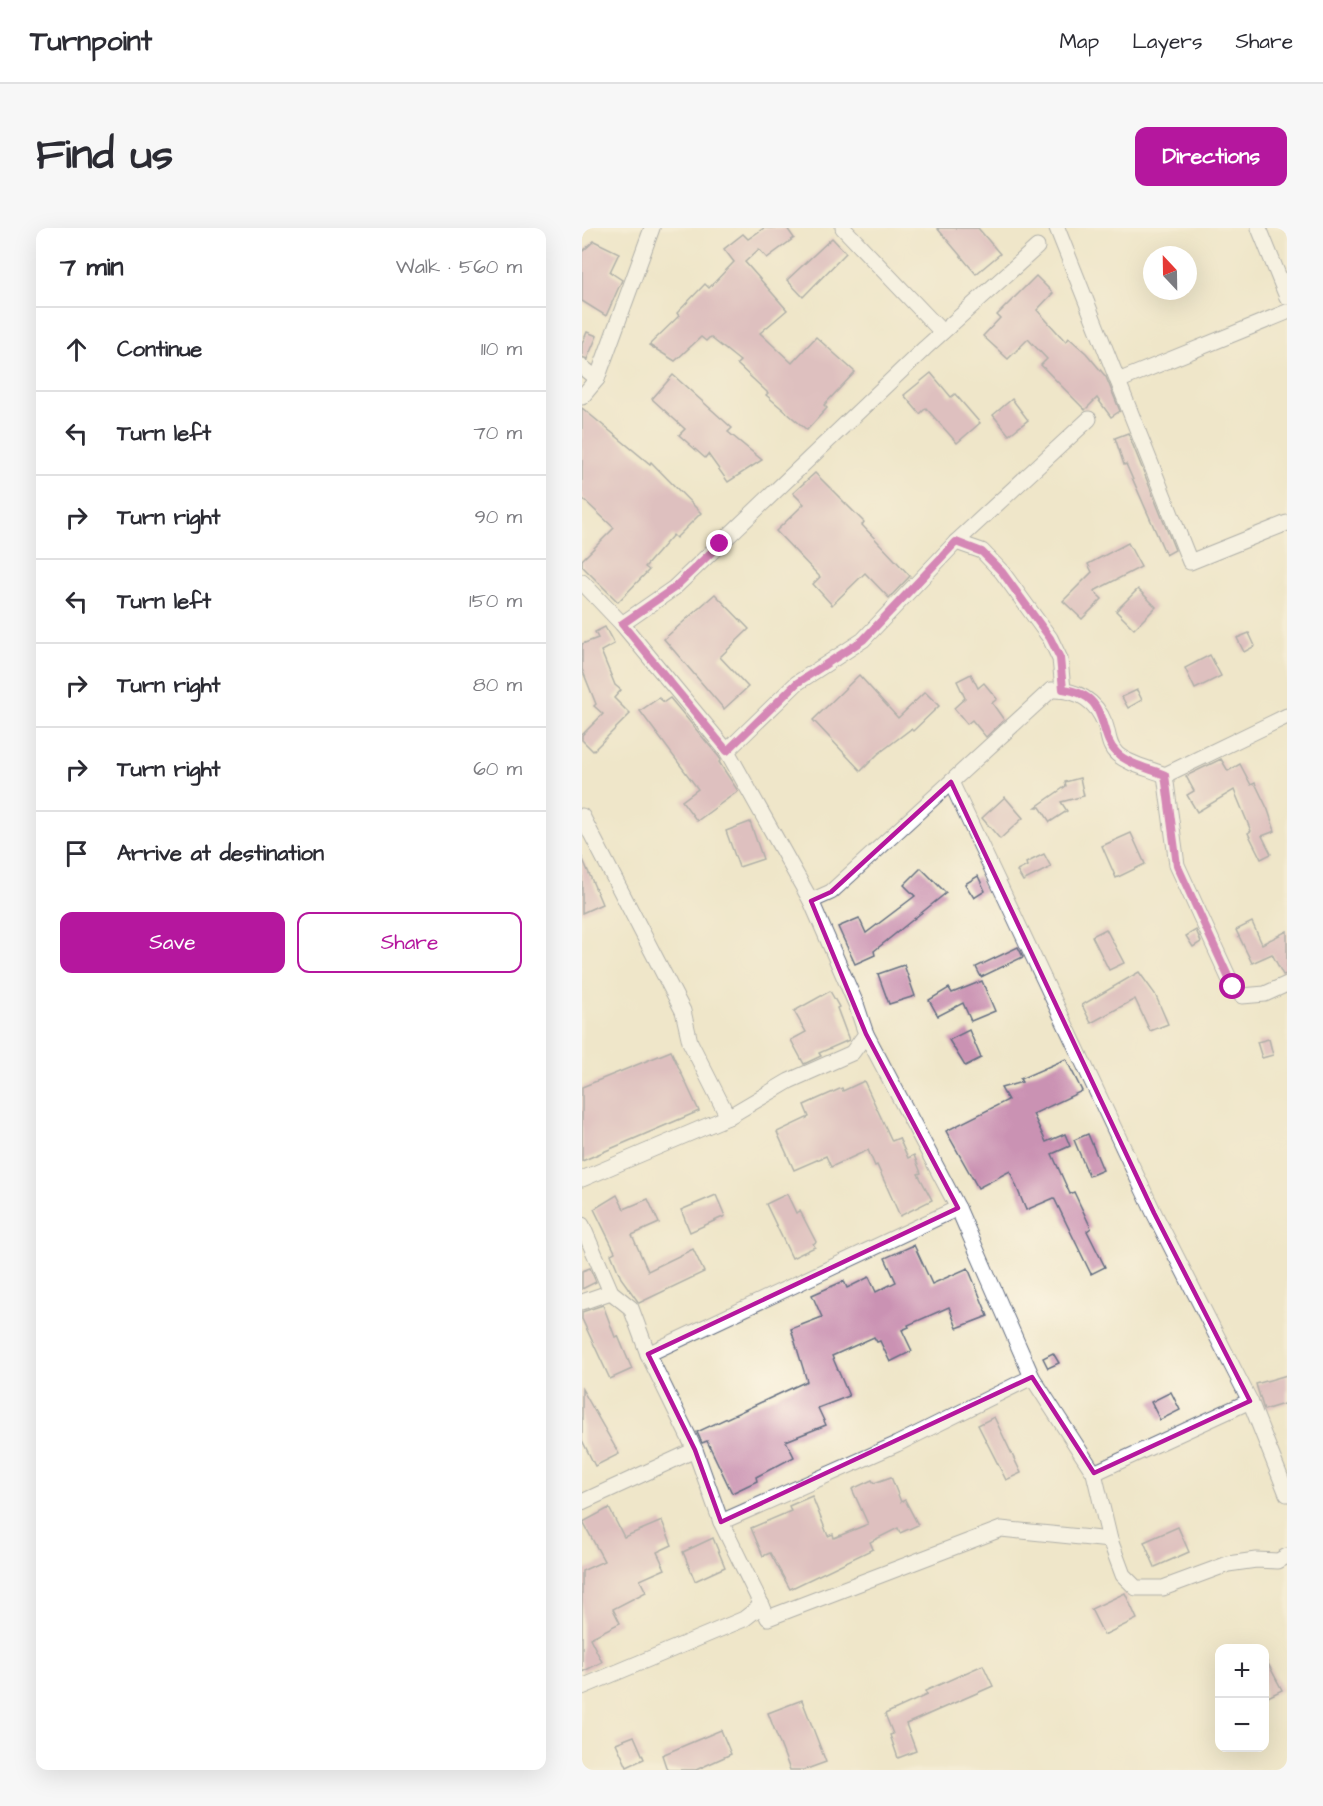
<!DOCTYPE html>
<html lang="en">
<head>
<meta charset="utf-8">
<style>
	body { margin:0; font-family:"Architects Daughter",sans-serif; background:#f7f7f7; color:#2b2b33 }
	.controls { position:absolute; right:18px; bottom:18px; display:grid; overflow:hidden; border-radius:12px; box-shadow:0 6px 24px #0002 }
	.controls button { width:54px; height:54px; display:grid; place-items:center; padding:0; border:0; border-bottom:2px solid #e1e1e2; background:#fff; color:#2b2b33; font:30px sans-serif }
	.compass { position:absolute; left:561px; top:18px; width:54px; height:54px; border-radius:50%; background:#fff; box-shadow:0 6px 24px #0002; rotate:338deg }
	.stop { position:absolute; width:18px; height:18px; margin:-14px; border:4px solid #b5179e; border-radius:50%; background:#fff }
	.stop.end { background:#b5179e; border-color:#fff; box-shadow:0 2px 6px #0008 }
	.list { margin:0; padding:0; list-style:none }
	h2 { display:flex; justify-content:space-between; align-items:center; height:78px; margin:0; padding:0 24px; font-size:26px }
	h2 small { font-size:20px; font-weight:400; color:#7c7c81 }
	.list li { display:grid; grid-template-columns:39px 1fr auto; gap:18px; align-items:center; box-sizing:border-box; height:84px; padding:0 24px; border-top:2px solid #e1e1e2 }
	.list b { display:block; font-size:22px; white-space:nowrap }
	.list em { font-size:20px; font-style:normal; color:#7c7c81 }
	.actions { display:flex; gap:12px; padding:18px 24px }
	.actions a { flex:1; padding:14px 0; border:2px solid #b5179e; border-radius:12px; text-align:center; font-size:21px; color:#b5179e }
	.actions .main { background:#b5179e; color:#fff }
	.icon { flex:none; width:33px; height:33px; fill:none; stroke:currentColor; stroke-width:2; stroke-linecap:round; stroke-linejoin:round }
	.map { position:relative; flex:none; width:705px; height:1542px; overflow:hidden; border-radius:12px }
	header { display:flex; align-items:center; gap:36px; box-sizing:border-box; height:84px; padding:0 30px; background:#fff; border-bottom:2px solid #e1e1e2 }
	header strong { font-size:28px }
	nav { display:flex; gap:33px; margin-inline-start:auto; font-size:21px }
	.intro { display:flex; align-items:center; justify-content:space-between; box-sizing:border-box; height:144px; padding:0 36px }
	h1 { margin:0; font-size:42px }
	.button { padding:15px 27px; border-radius:12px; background:#b5179e; color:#fff; font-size:21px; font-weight:700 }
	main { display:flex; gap:36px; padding:0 36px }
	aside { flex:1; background:#fff; border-radius:12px; box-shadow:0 6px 24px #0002 }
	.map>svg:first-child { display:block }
</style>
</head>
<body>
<header>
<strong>Turnpoint</strong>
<nav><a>Map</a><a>Layers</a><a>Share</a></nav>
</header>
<div class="intro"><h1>Find us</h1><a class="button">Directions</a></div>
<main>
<aside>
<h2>7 min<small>Walk · 560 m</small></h2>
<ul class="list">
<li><svg class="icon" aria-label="ahead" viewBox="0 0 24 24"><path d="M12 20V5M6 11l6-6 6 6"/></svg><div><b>Continue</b></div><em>110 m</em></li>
<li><svg class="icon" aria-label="left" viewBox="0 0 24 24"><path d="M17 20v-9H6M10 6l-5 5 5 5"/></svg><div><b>Turn left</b></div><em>70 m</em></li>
<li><svg class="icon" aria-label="right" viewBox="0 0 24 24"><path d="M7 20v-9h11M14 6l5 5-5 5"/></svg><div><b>Turn right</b></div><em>90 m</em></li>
<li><svg class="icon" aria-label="left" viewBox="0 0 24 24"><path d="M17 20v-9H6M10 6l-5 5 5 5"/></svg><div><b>Turn left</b></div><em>150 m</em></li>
<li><svg class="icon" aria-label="right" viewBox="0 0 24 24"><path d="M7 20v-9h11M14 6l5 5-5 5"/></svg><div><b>Turn right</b></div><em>80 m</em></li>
<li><svg class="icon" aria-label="right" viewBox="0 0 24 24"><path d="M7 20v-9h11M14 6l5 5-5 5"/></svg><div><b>Turn right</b></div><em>60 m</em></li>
<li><svg class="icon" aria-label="arrive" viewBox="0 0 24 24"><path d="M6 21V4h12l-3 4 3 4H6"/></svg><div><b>Arrive at destination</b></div></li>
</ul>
<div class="actions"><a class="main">Save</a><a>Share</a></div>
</aside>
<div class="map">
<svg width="705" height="1542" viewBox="0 0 705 1542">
	<rect width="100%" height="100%" fill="#fcf5e5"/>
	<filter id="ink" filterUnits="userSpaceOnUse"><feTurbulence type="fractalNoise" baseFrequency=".0167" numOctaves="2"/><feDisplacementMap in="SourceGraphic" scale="12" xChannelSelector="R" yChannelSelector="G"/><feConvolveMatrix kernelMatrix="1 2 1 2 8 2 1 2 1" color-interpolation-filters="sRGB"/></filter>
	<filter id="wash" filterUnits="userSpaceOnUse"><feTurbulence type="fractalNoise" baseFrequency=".008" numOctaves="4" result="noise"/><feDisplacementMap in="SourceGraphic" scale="24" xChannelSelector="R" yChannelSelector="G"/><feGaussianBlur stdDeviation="1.35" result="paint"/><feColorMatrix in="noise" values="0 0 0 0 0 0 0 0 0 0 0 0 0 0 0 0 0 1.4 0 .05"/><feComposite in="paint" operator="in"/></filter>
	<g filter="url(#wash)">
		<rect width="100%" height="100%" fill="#efe6c9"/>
		<g id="blocks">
			<!-- building -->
			<g fill="#ca92b3">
				<polygon points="182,0 205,0 212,10 185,30 177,21 163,34 205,82 178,105 210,135 234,109 273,144 242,177 245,180 225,202 184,167 186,165 155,136 158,133 128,109 124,113 119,109 93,133 67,117 97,88 95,85 123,56 127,60 152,34 142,21 161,6 166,11"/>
				<polygon points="355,0 396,0 418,26 394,46"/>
				<polygon points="250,10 264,25 221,69 205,52"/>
				<polygon points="12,13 37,25 28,44 40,52 24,88 0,73 0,24"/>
				<polygon points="454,48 471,65 455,82 484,114 487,110 504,125 524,149 538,183 529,189 515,170 503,182 459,137 465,131 446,111 426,131 401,108 418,90 415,87"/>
				<polygon points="5,104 15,108 5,131 0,129 0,116"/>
				<polygon points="349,145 369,169 373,166 398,195 375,215 344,180 338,186 322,167"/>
				<polygon points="91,147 150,200 146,204 180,232 146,254 126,226 123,230 97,207 103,201 70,171"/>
				<polygon points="430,171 446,192 427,207 411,187"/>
				<polygon points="0,180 68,236 69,234 119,285 94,310 91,307 63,339 67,342 36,374 0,338 0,332 32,300 0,270"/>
				<polygon points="546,205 593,322 584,327 544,236 542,237 533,210"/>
				<polygon points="233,245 282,294 280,297 328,348 307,370 283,345 250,377 231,356 238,349 194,303 222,276 211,265"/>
				<polygon points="546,315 559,339 512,363 520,371 500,391 481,373 510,344 506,336"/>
				<polygon points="556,361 574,379 552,401 534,383"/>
				<polygon points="133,366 167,401 138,429 166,459 142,481 82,411"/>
				<polygon points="23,399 32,416 19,423 33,457 39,462 32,470 48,486 11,523 0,512 0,507 21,486 12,478 14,476 0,441 0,416 16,410 13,404"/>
				<polygon points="667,405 673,418 662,424 655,410"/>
				<polygon points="628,427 639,448 613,461 603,440"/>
				<polygon points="389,446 396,460 402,455 415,471 410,475 422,492 404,509 390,492 385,496 372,480 383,470 375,453"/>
				<polygon points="277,447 316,490 343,464 357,478 331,503 329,501 296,526 279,543 231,492"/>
				<polygon points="555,462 560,472 546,480 540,469"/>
				<polygon points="77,470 82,474 88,470 137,529 139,532 137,534 156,563 115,593 100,573 116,561 58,483"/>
				<polygon points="639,531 646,543 658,536 669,557 673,555 686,582 693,603 680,608 689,626 679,631 666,605 669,603 652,562 615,584 605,567 612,563 604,548"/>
				<polygon points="498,550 502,568 479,574 485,583 468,594 458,579 454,579 484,558 483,554"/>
				<polygon points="423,569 441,590 418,611 400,590"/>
				<polygon points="168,594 181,631 157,639 144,603"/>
				<polygon points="549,605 563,636 534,650 520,618"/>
				<polygon points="462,626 469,639 441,653 435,643 445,638 444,635"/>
				<polygon points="0,629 20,676 0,685"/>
				<polygon points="339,640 364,665 292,723 293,727 273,736 256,699 277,690 284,705 333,668 322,657"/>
				<polygon points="396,648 403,663 392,670 383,656"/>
				<polygon points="670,694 680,716 705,703 705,746 701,747 690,726 670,735 654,702"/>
				<polygon points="524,701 542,735 527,742 510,708"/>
				<polygon points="614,702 619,714 611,719 604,708"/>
				<polygon points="436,719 441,729 399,749 394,739"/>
				<polygon points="322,737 333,768 307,776 296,746"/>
				<polygon points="557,744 573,766 586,796 568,803 553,771 509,795 500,777"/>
				<polygon points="400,753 413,783 389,793 381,775 356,788 347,772 367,760 370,765"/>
				<polygon points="248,763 257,779 255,780 267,812 237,825 239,828 222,836 209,812 224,804 212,783"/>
				<polygon points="387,802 399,830 383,838 367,812"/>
				<polygon points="687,811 691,827 680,830 675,814"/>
				<polygon points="89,823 117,883 0,933 0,859"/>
				<polygon points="484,831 500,863 451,886 464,914 483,906 488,918 470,926 488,966 492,964 509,1000 505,1003 523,1039 509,1046 472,970 444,982 428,943 396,960 364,903 426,872 419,860 440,854 438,851"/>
				<polygon points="282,853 310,913 317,910 326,930 332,927 339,945 336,946 350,972 318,988 295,937 293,938 286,922 249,939 244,928 212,942 195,904 227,889 222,877 260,860 261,863"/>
				<polygon points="506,906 521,942 507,948 492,912"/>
				<polygon points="205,966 214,985 218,983 234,1014 231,1016 233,1019 210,1030 184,976"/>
				<polygon points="35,967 42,981 66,971 77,995 50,1007 66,1043 111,1021 122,1044 57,1075 39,1050 29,1026 33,1024 12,981"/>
				<polygon points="134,967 143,988 108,1004 99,982"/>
				<polygon points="332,1017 350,1056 386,1040 406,1088 375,1100 367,1079 326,1097 327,1099 320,1102 330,1123 308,1134 298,1113 295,1114 292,1109 250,1128 267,1168 236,1180 244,1197 204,1213 212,1229 174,1249 175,1253 150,1265 125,1213 120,1215 115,1204 225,1153 209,1101 240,1089 230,1067 262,1053 265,1060 287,1049 294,1064 314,1054 303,1030"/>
				<polygon points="8,1040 14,1054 0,1061 0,1043"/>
				<polygon points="21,1077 33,1109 36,1108 50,1141 28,1151 0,1091 0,1084"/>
				<polygon points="471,1125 477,1135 466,1140 461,1130"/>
				<polygon points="705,1147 705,1175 682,1182 674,1156"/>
				<polygon points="0,1161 37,1226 13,1238 0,1212"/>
				<polygon points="589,1164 598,1182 578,1192 569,1174"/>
				<polygon points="412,1189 439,1245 424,1252 396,1197"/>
				<polygon points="309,1249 319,1274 323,1272 336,1297 318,1305 316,1300 288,1314 291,1321 208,1361 188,1325 181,1328 169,1300 209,1283 207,1278 230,1268 246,1308 251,1306 252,1310 286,1296 270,1261 290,1252 292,1255"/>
				<polygon points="27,1280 42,1309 80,1293 90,1317 75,1324 83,1341 58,1352 64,1364 31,1381 38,1395 8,1410 20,1434 0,1444 0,1343 22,1333 1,1294"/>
				<polygon points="596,1299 607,1324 573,1339 562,1314"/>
				<polygon points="131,1310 143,1339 113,1353 101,1324"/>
				<polygon points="543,1365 555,1391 522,1407 509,1381"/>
				<polygon points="682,1428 700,1462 682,1471"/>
				<polygon points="401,1437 411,1458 324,1496 334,1523 316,1530 308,1507 311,1506 303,1486 345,1467 343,1463"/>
				<polygon points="220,1472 244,1534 222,1542 208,1542 186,1485"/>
				<polygon points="139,1502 149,1526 114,1542 85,1542 80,1527"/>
				<polygon points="52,1508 62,1531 45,1539 34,1515"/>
			</g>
		</g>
	</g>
	<g filter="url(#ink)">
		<use href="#blocks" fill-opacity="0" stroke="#656f83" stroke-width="1.5"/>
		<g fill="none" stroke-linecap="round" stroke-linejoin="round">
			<defs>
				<g id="street">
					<polyline points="261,0 360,104"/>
					<polyline points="475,0 608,334 705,295"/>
					<polyline points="677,0 705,69"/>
					<polyline points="0,139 15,151"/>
					<polyline points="536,153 705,84"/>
					<polyline points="0,169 15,151 70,0"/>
					<polyline points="374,314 400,323 420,344 468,410 478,431 481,461"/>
					<path d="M0,354L40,396L145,523L229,673L249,664L469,462C494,461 514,472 523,496C527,507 526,518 535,526C546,536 569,541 583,547L705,488"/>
					<polyline points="40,396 92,360 343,120 455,19"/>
					<polyline points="145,523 215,455 281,412 374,314 507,191"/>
					<polyline points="583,547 595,637 651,759 660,768 683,766 705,756"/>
					<polyline points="369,554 572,985 668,1173 705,1266"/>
					<polyline points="0,588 101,783 108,814 146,889"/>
					<polyline points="284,806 376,980 450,1149 512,1245 528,1312 541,1347 554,1360 581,1360 646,1336 674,1332 696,1333 705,1328"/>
					<polyline points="0,951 146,889 207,853 270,825 284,806 274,776 229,673"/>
					<polyline points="0,997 29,1064 49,1080 66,1126 113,1222 139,1294 186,1390 419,1301 528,1312"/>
					<polyline points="0,1074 29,1064"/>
					<polyline points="66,1126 376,980"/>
					<polyline points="512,1245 668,1173"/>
					<polyline points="0,1274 113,1222"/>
					<polyline points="139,1294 315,1216 450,1149"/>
					<polyline points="0,1459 162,1391 180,1377"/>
				</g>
			</defs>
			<!-- street casing -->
			<use href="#street" stroke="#656f83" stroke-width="17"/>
			<!-- street -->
			<use href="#street" stroke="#fff" stroke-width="15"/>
		</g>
	</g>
	<g fill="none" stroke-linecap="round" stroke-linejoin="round" filter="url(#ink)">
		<!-- route -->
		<path stroke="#b5179e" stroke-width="8" d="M138,316L92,360L40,396L145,523L215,455L281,412L374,314L400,324L420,344L468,410L478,430L481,461C530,467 514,506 535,525C546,536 569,541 583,547L595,637L651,759"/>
	</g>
	<!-- marked area -->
	<path d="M0 0H705V1542H0ZM369,554L572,985L668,1173L512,1245L450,1149L139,1294L113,1222L66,1126L376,980L284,806L229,673L249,664Z" fill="#efe6c9" fill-opacity=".55" fill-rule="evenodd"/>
	<path fill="none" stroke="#b5179e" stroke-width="4.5" stroke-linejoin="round" d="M369,554L572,985L668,1173L512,1245L450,1149L139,1294L113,1222L66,1126L376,980L284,806L229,673L249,664Z"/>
</svg>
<div class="controls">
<button>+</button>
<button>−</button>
</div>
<svg class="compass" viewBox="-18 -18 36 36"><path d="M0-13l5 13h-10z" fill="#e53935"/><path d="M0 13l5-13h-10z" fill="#7c7c81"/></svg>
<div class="stop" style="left:651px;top:759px"></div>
<div class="stop end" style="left:138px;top:316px"></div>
</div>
</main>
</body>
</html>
